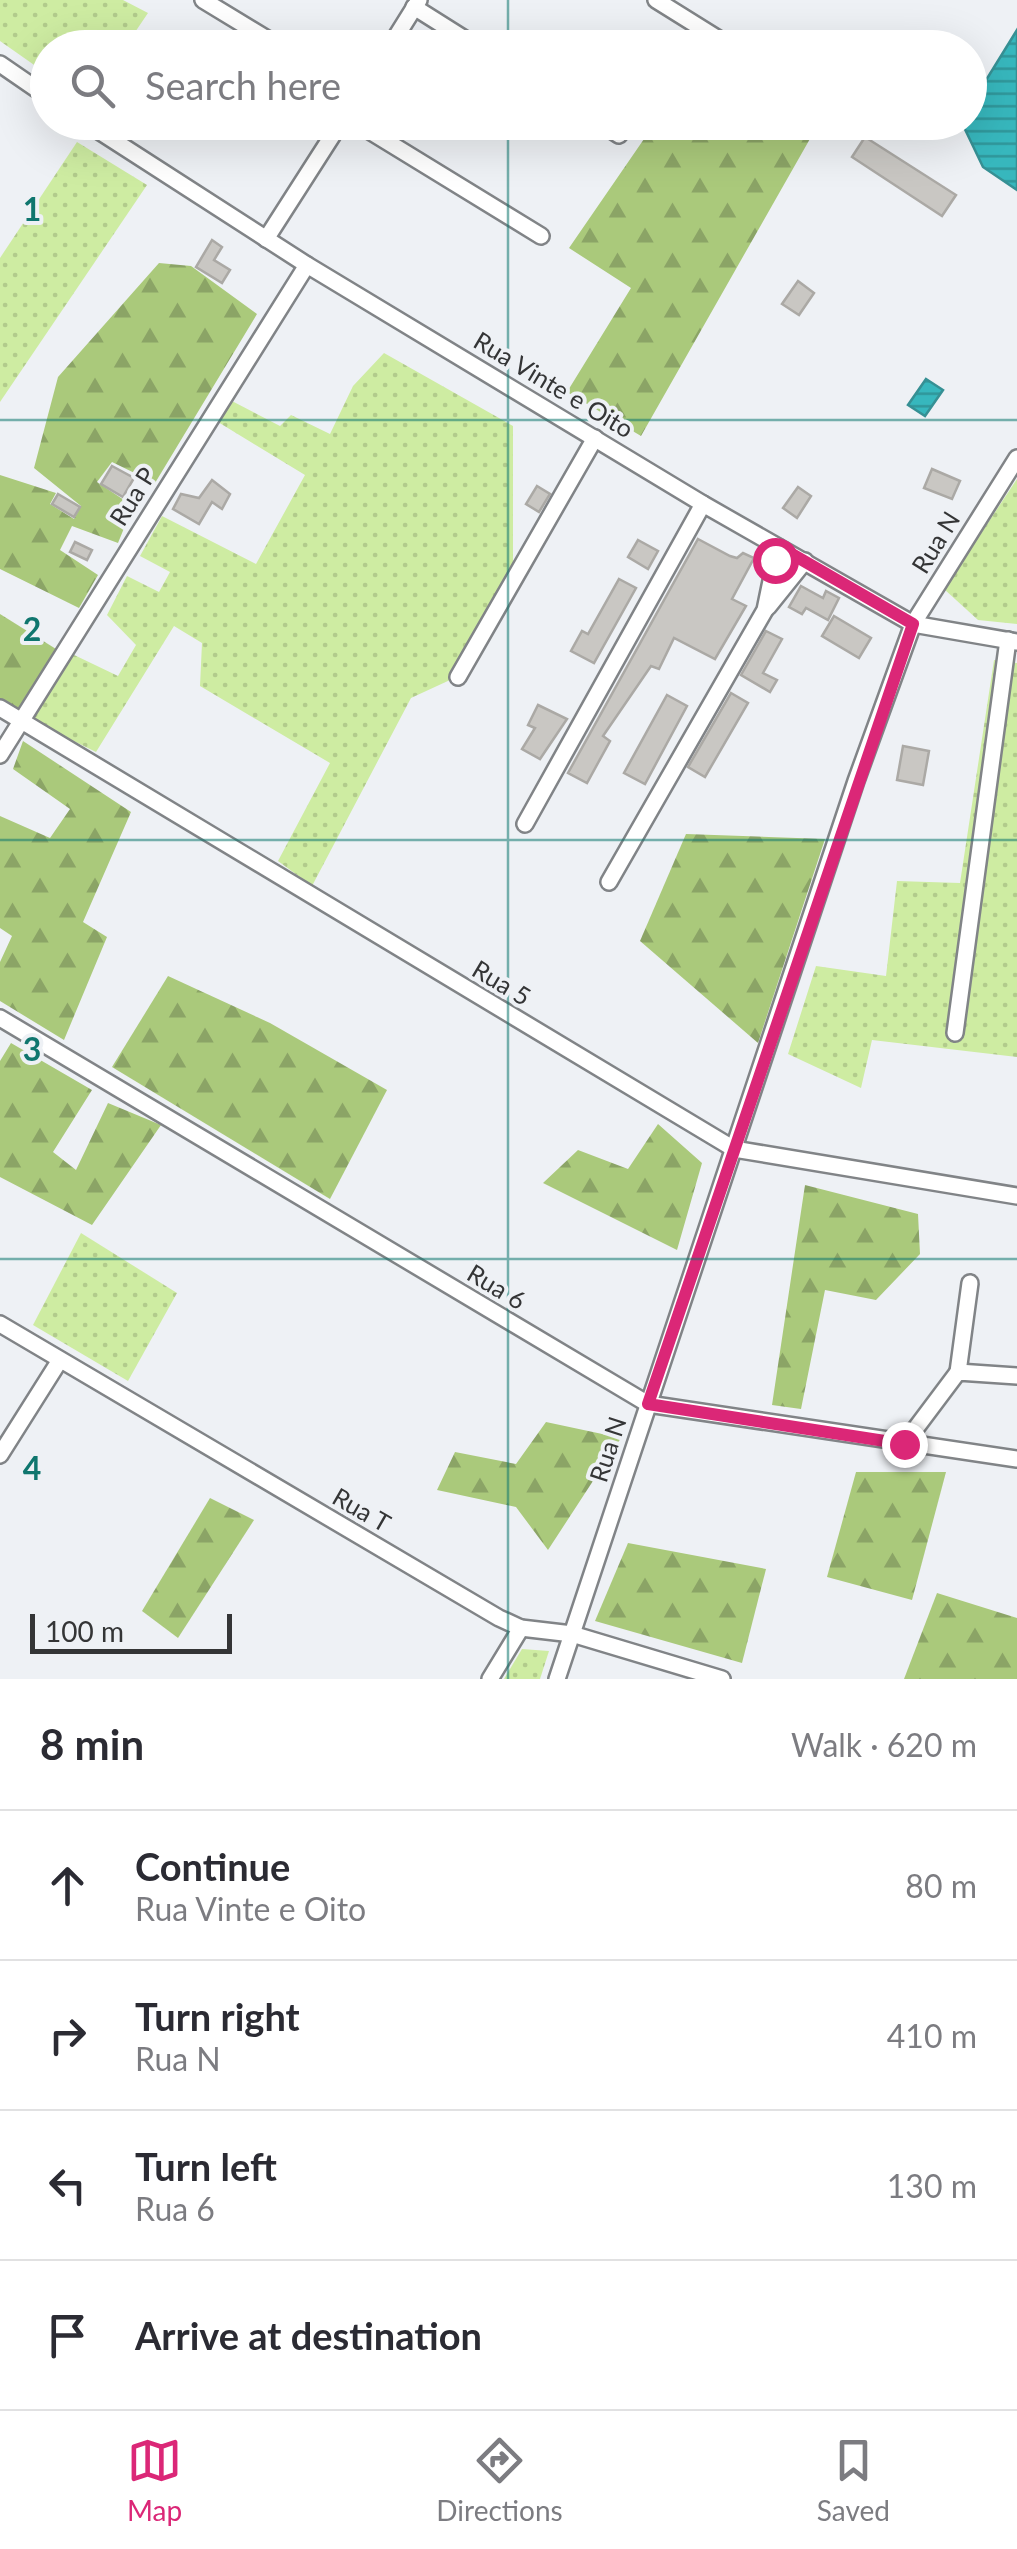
<!DOCTYPE html>
<html lang="en">
<head>
<meta charset="utf-8">
<style>
	body { margin:0; font-family:Lato,sans-serif; background:#f2f2f3; color:#2b2b33 }
	.scale { position:absolute; left:30px; bottom:25px; width:202px; box-sizing:border-box; padding-left:10px; border:5px solid #343536; border-top:0; font-size:28px; line-height:35px; white-space:nowrap; color:#343536; -webkit-text-stroke:8px #eef1f5; paint-order:stroke }
	.stop { position:absolute; width:30px; height:30px; margin:-22px; border:8px solid #db2777; border-radius:50%; background:#fff }
	.stop.end { background:#db2777; border-color:#fff; box-shadow:0 2px 10px #0008 }
	.list { margin:0; padding:0; list-style:none }
	h2 { display:flex; justify-content:space-between; align-items:center; height:130px; margin:0; padding:0 40px; font-size:42px }
	h2 small { font-size:32px; font-weight:400; color:#7c7c81 }
	.list li { display:grid; grid-template-columns:65px 1fr auto; gap:30px; align-items:center; box-sizing:border-box; height:150px; padding:0 40px; border-top:2px solid #e1e1e2 }
	.list b { display:block; font-size:38px; white-space:nowrap }
	.list p { margin:0; font-size:32px; white-space:nowrap; color:#7c7c81 }
	.list em { font-size:32px; font-style:normal; color:#7c7c81 }
	.icon { flex:none; width:55px; height:55px; fill:none; stroke:currentColor; stroke-width:2; stroke-linecap:round; stroke-linejoin:round }
	.map { position:relative; flex:none; width:1017px; height:1679px; overflow:hidden }
	.search { position:absolute; background:#fff; box-shadow:0 10px 40px #0002; left:30px; right:30px; top:30px; height:110px; display:flex; align-items:center; gap:25px; box-sizing:border-box; padding:0 35px; border-radius:55px; color:#7c7c81; font-size:38px }
	.sheet { height:730px; background:#fff }
	nav { display:flex; justify-content:space-around; align-items:center; box-sizing:border-box; height:140px; border-top:2px solid #e1e1e2; background:#fff; font-size:28px; color:#7c7c81 }
	nav a { display:grid; justify-items:center; gap:5px }
	nav .on { color:#db2777 }
	.map>svg:first-child { display:block }
</style>
</head>
<body>
<div class="map">
<svg width="1017" height="1679" viewBox="0 0 1017 1679">
	<defs>
		<pattern id="green-dots" width="8" height="8" patternUnits="userSpaceOnUse" patternTransform="scale(2.5)"><rect width="8" height="8" fill="#ceeca2"/><path d="M2 2h.1M6 6h.1" fill="none" stroke="#b2cb8c" stroke-width="1.8" stroke-linecap="round"/></pattern>
		<pattern id="forest-firs" width="22" height="20" patternUnits="userSpaceOnUse" patternTransform="scale(2.5)"><rect width="22" height="20" fill="#aac97b"/><path d="M5 1l3.5 6h-7zM16 11l3.5 6h-7z" fill="#8ba466"/></pattern>
		<pattern id="water-rules" width="6" height="5" patternUnits="userSpaceOnUse" patternTransform="scale(2.5)"><rect width="6" height="5" fill="#37b7bd"/><path d="M0 2.5h6" fill="none" stroke="#2f969a"/></pattern>
	</defs>
	<rect width="100%" height="100%" fill="#eef1f5"/>
	<!-- green -->
	<g fill="url(#green-dots)">
		<polygon points="0,0 123,0 148,13 125,47 48,48 47,74 0,41"/>
		<polygon points="77,142 147,185 0,402 0,258"/>
		<polygon points="384,353 513,426 513,564 450,680 411,698 312,886 278,861 330,763 200,686 202,643 174,626 96,752 29,719 70,653 118,676 136,645 107,615 127,576 159,592 170,572 140,556 162,516 256,564 305,475 218,422 230,400 280,426 291,415 330,434 353,386"/>
		<polygon points="1017,479 1017,624 978,620 944,589"/>
		<polygon points="994,660 1017,663 1017,1057 872,1040 861,1088 788,1054 816,966 886,976 897,881 960,883"/>
		<polygon points="81,1233 177,1293 128,1381 33,1325"/>
		<polygon points="522,1649 549,1651 540,1679 504,1679"/>
	</g>
	<!-- forest -->
	<g fill="url(#forest-firs)">
		<polygon points="804,122 815,130 641,436 567,392 631,288 569,248 655,123"/>
		<polygon points="159,263 191,266 257,314 155,483 112,462 97,482 133,506 118,543 72,526 60,550 98,575 79,608 0,569 0,475 56,493 50,504 74,519 81,506 34,468 58,377"/>
		<polygon points="0,614 56,649 15,714 0,704"/>
		<polygon points="23,741 131,812 83,922 107,937 64,1040 0,1001 0,962 12,936 0,928 0,816 50,838 70,809 13,769"/>
		<polygon points="686,834 825,839 758,1043 640,941"/>
		<polygon points="168,976 270,1023 387,1090 330,1199 112,1067"/>
		<polygon points="11,1043 92,1090 53,1152 76,1170 108,1103 161,1125 92,1225 0,1177 0,1061"/>
		<polygon points="658,1124 702,1163 677,1250 543,1183 578,1150 628,1169"/>
		<polygon points="805,1185 918,1214 920,1254 876,1300 825,1290 801,1409 772,1405"/>
		<polygon points="546,1422 621,1438 548,1550 516,1507 437,1490 455,1452 516,1464"/>
		<polygon points="856,1472 946,1472 912,1600 827,1577"/>
		<polygon points="210,1498 254,1520 178,1638 142,1611"/>
		<polygon points="628,1543 766,1569 742,1663 595,1621"/>
		<polygon points="937,1593 1017,1618 1017,1679 904,1679"/>
	</g>
	<!-- water -->
	<g fill="url(#water-rules)" stroke="#369094" stroke-width="2.5">
		<polygon points="1017,30 1017,190 983,167 962,123 970,122 970,106"/>
		<polygon points="926,379 943,390 925,416 908,405"/>
	</g>
	<!-- building -->
	<g fill="#c9c7c3" stroke="#aba9a5" stroke-width="2.5">
		<polygon points="865,137 956,195 942,216 852,157"/>
		<polygon points="212,240 222,247 214,260 230,270 222,283 196,267"/>
		<polygon points="798,281 814,293 799,315 782,304"/>
		<polygon points="112,466 134,478 123,497 101,484"/>
		<polygon points="932,469 960,481 952,499 924,488"/>
		<polygon points="212,480 230,494 222,509 212,502 199,524 173,509 181,494 199,498"/>
		<polygon points="537,486 550,494 539,512 526,504"/>
		<polygon points="798,487 811,496 797,518 783,508"/>
		<polygon points="58,494 80,507 74,517 52,504"/>
		<polygon points="698,539 730,556 737,558 743,553 754,558 732,599 746,606 715,659 674,638 659,669 651,666 603,736 610,741 587,783 568,773"/>
		<polygon points="638,540 658,551 648,569 628,557"/>
		<polygon points="75,542 92,550 87,560 70,552"/>
		<polygon points="619,579 636,588 594,663 571,651 582,631 588,634"/>
		<polygon points="801,586 823,598 826,591 839,598 828,620 806,608 802,614 789,607"/>
		<polygon points="834,616 871,638 859,658 822,636"/>
		<polygon points="766,631 782,639 763,673 777,680 770,692 741,675"/>
		<polygon points="731,693 748,703 705,777 688,767"/>
		<polygon points="667,695 687,706 645,784 624,773"/>
		<polygon points="538,705 567,719 540,759 522,749 535,728 528,725"/>
		<polygon points="903,746 929,751 923,785 897,780"/>
	</g>
	<g fill="none" stroke-linecap="round" stroke-linejoin="round">
		<defs>
			<g id="minor">
				<polyline points="203,0 282,48"/>
				<polyline points="656,0 733,48"/>
				<polyline points="414,7 479,48"/>
				<polyline points="389,48 419,0"/>
				<polyline points="0,64 48,97"/>
				<polyline points="85,122 307,265 703,504 913,624 1017,642"/>
				<polyline points="355,122 541,236"/>
				<polyline points="599,122 619,135"/>
				<polyline points="266,239 341,122"/>
				<polyline points="768,607 805,561"/>
				<polyline points="458,677 595,438"/>
				<polyline points="0,708 734,1149 1017,1196"/>
				<polyline points="0,755 307,265"/>
				<polyline points="525,824 703,504"/>
				<polyline points="609,882 765,610 778,547"/>
				<polyline points="0,1018 648,1404 1017,1459"/>
				<polyline points="955,1033 1008,640"/>
				<polyline points="0,1324 499,1618 521,1628 572,1634 722,1679"/>
				<polyline points="958,1372 970,1283"/>
				<polyline points="904,1444 958,1372 1017,1376"/>
				<polyline points="0,1455 60,1360"/>
				<polyline points="490,1679 521,1628"/>
				<polyline points="557,1679 856,781 913,624 1017,458"/>
			</g>
		</defs>
		<!-- minor casing -->
		<use href="#minor" stroke="#818487" stroke-width="20"/>
		<!-- minor -->
		<use href="#minor" stroke="#fff" stroke-width="15"/>
	</g>
	<g fill="none" stroke-linecap="round" stroke-linejoin="round">
		<!-- route -->
		<polyline stroke="#db2777" stroke-width="12" points="775,560 778,546 913,624 648,1404 904,1444"/>
	</g>
	<!-- grid -->
	<path fill="none" stroke="#0f766e" stroke-width="2.5" stroke-opacity="0.55" d="M508,0V48M508,122V1679M0,420H1017M0,840H1017M0,1259H1017"/>
	<g text-anchor="middle" dominant-baseline="central" stroke-width="8" stroke-linejoin="round" paint-order="stroke">
		<!-- street labels -->
		<g font-size="25" fill="#343536" stroke="#eef1f5">
			<text transform="translate(554 384) rotate(31)">Rua Vinte e Oito</text>
			<text transform="translate(132 496) rotate(-58)">Rua P</text>
			<text transform="translate(935 542) rotate(-58)">Rua N</text>
			<text transform="translate(502 982) rotate(31)">Rua 5</text>
			<text transform="translate(497 1286) rotate(31)">Rua 6</text>
			<text transform="translate(607 1449) rotate(-72)">Rua N</text>
			<text transform="translate(362 1509) rotate(30)">Rua T</text>
		</g>
	</g>
	<g font-size="32" text-anchor="middle" font-weight="bold" fill="#0f766e" stroke="#eef1f5" stroke-width="8" stroke-linejoin="round" paint-order="stroke">
		<text x="32" y="221">1</text>
		<text x="32" y="641">2</text>
		<text x="32" y="1061">3</text>
		<text x="32" y="1480">4</text>
	</g>
</svg>
<div class="scale">100 m</div>
<div class="stop" style="left:775px;top:560px"></div>
<div class="stop end" style="left:904px;top:1444px"></div>
<div class="search"><svg class="icon" aria-label="search" viewBox="0 0 24 24"><circle cx="10" cy="10" r="6"/><path d="M15 15l6 6"/></svg>Search here</div>
</div>
<section class="sheet">
<h2>8 min<small>Walk · 620 m</small></h2>
<ul class="list">
<li><svg class="icon" aria-label="ahead" viewBox="0 0 24 24"><path d="M12 20V5M6 11l6-6 6 6"/></svg><div><b>Continue</b><p>Rua Vinte e Oito</p></div><em>80 m</em></li>
<li><svg class="icon" aria-label="right" viewBox="0 0 24 24"><path d="M7 20v-9h11M14 6l5 5-5 5"/></svg><div><b>Turn right</b><p>Rua N</p></div><em>410 m</em></li>
<li><svg class="icon" aria-label="left" viewBox="0 0 24 24"><path d="M17 20v-9H6M10 6l-5 5 5 5"/></svg><div><b>Turn left</b><p>Rua 6</p></div><em>130 m</em></li>
<li><svg class="icon" aria-label="arrive" viewBox="0 0 24 24"><path d="M6 21V4h12l-3 4 3 4H6"/></svg><div><b>Arrive at destination</b></div></li>
</ul>
</section>
<nav>
<a class="on"><svg class="icon" aria-label="map" viewBox="0 0 24 24"><path d="M3 6l6-2 6 2 6-2v14l-6 2-6-2-6 2zM9 4v14M15 6v14"/></svg>Map</a>
<a><svg class="icon" aria-label="directions" viewBox="0 0 24 24"><path d="M12 3l9 9-9 9-9-9zM9 14v-3h6M13 9l2 2-2 2"/></svg>Directions</a>
<a><svg class="icon" aria-label="saved" viewBox="0 0 24 24"><path d="M7 4h10v16l-5-4-5 4z"/></svg>Saved</a>
</nav>
</body>
</html>
